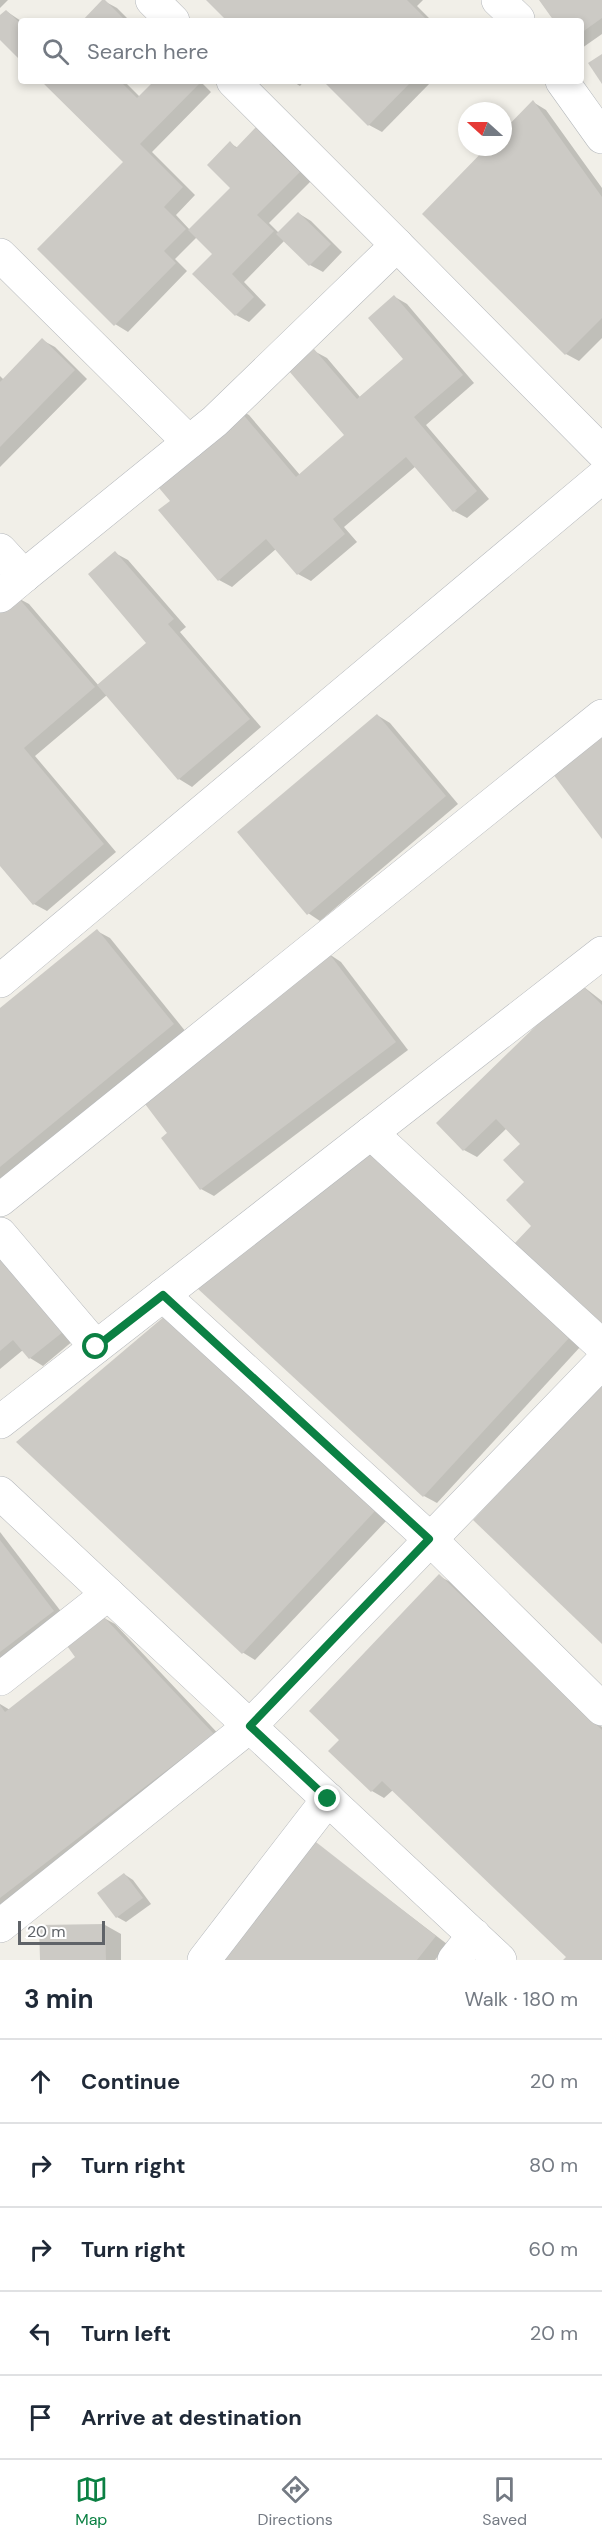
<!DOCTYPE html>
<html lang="en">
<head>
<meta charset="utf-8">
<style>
	body { margin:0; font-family:"DM Sans",sans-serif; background:#f6f6f7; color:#1f2937 }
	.compass { position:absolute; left:458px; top:102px; width:54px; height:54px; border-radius:50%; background:#fff; box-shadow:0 3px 9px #0003; rotate:291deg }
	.scale { position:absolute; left:18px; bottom:15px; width:87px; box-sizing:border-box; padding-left:6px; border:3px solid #5f6368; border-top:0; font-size:16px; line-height:21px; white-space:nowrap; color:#5f6368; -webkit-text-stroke:4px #fff; paint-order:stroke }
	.stop { position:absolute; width:18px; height:18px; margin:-14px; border:4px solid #0b8043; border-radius:50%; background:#fff }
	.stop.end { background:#0b8043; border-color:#fff; box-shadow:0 2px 6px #0008 }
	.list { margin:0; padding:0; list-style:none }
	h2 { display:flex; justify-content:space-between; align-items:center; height:78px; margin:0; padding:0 24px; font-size:26px }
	h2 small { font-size:20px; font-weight:400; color:#747a83 }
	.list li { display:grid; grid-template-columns:39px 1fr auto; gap:18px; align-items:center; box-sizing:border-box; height:84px; padding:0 24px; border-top:2px solid #e0e1e3 }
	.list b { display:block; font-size:22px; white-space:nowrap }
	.list em { font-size:20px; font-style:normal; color:#747a83 }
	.icon { flex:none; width:33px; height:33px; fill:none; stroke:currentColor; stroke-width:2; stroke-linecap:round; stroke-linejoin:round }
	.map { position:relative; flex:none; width:602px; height:1960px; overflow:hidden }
	.search { position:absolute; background:#fff; box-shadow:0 3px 9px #0003; left:18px; right:18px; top:18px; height:66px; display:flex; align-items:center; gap:15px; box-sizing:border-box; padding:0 21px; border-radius:6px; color:#747a83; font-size:22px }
	.sheet { height:498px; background:#fff }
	nav { display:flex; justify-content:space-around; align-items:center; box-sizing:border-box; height:84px; border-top:2px solid #e0e1e3; background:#fff; font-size:16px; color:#747a83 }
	nav a { display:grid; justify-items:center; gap:3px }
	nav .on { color:#0b8043 }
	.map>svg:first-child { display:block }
</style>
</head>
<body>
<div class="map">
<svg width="602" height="1960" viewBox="0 0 602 1960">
	<rect width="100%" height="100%" fill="#f1efe8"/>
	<!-- shadow -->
	<g fill="#0003">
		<polygon points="0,0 8,0 0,8"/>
		<polygon points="208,0 423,0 417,6 432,21 229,21"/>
		<polygon points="541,0 602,0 602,34 582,48 581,21 556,21"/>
		<polygon points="104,1 117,8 130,21 84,21"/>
		<polygon points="6,11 21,21 21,59 0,38 0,18"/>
		<polygon points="44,81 124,81 140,97 156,81 200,81 211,92 152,152 195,195 176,215 190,230 232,188 230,143 238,148 258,127 312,180 269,223 279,233 298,213 311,221 342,252 323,272 310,265 285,240 244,282 266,305 249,322 236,315 214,254 197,237 175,259 187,271 128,332 115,324 125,162"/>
		<polygon points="292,81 304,81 300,86"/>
		<polygon points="325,81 432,81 382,132 369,125"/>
		<polygon points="533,102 546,110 602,188 602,338 579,361 566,354 424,214 490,147 503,147 503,133"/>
		<polygon points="395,297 407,304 474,383 426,425 489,499 467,518 454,511 416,466 344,527 357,542 311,581 298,574 276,549 232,587 219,580 172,501 236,408 249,415 300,475 346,436 314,351 327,358 360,397 405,359"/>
		<polygon points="42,340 55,347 87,379 0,467 0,376 4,380"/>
		<polygon points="115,553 128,560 186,627 180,632 261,727 192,787 179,779 107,695 35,756 116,852 47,911 34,904 0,864 16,597 29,604 99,686 149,643"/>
		<polygon points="377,715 390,723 458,804 320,921 308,913"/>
		<polygon points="97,931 110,938 186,1032 5,1180 0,1178 0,1010"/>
		<polygon points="329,954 341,962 408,1050 214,1196 201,1189 163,1138"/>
		<polygon points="580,984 602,1001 602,1331 533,1226 522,1144 507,1128 477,1157 464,1150 438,1123"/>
		<polygon points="366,1152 378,1159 581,1346 437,1503 424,1496 199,1288"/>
		<polygon points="0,1250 74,1340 43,1366 30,1358 23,1350 0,1369"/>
		<polygon points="166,1316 387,1520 255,1660 242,1652"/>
		<polygon points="0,1532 66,1618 0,1669"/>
		<polygon points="439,1576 452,1583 602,1727 602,1960 565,1960 568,1957 393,1790 384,1798 372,1791 341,1740"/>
		<polygon points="102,1617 115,1624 226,1742 0,1915 0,1704 10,1710 77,1658"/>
		<polygon points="307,1837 447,1944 435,1960 211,1960"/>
		<polygon points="124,1874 133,1880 151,1904 126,1922 117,1917"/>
		<polygon points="105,1925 121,1934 121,1960 41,1960"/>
	</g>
	<!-- building -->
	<g fill="#cccac5">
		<polygon points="102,0 105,0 126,21 82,21"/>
		<polygon points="206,0 407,0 428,21 227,21"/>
		<polygon points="539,0 602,0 602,18 581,33 581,21 554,21"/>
		<polygon points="6,10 21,24 21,61 0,40 0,15"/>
		<polygon points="602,54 602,84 588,63"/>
		<polygon points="41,81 120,81 137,98 154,81 196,81 199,84 140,144 183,187 164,207 186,229 164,251 176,263 114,326 37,249 123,162"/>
		<polygon points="323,81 412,81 368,126"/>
		<polygon points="533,100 602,197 602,318 565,355 422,214 487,147 503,147 503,131"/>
		<polygon points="258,125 274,142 272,145 300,172 257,215 274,231 232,274 254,297 235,316 192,274 212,254 188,230 230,188 207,165 230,141 236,148"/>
		<polygon points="298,212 331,244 309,266 276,234"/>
		<polygon points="394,295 463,375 414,417 477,491 453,512 406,457 333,519 345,534 297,575 266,539 218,581 158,510 170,501 154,482 236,406 296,477 344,435 289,371 314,349 357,399 403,359 368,318"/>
		<polygon points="42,338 75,370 0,447 0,382"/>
		<polygon points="115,551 174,619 168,624 250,719 178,780 97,685 146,643 88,574"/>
		<polygon points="16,595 95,687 24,748 104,844 33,905 0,866 0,609"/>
		<polygon points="377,714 446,796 307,915 237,832"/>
		<polygon points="602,731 602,839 550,770"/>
		<polygon points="97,929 174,1024 0,1167 0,1008"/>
		<polygon points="328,952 396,1042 200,1190 161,1138 167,1133 139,1096"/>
		<polygon points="580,983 602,1005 602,1330 514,1244 531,1226 506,1200 524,1182 503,1160 520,1144 496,1119 463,1151 436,1123"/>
		<polygon points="365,1150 569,1338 423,1497 197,1288"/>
		<polygon points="0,1256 63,1332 29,1359 13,1340 0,1351"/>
		<polygon points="166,1315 375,1511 242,1654 16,1442"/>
		<polygon points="602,1384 602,1644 473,1520"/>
		<polygon points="0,1540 54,1611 0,1652"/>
		<polygon points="439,1574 602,1730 602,1960 563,1960 566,1957 382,1781 371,1792 328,1751 339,1740 309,1711"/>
		<polygon points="102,1615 214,1734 0,1898 0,1705 5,1712 75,1657 65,1643"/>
		<polygon points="307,1835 436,1936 417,1960 209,1960"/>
		<polygon points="124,1873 143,1898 116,1918 97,1893"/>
		<polygon points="105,1924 106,1960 40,1960 39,1925"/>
	</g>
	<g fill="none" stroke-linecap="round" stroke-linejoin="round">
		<defs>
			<g id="minor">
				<polyline points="152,0 173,21"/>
				<polyline points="498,0 518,19"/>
				<polyline points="562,81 602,137"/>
				<polyline points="397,245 602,452"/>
				<polyline points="0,255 189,442"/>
				<polyline points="0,550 24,576 215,421 397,245 233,81"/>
				<polyline points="0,596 24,576"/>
				<polyline points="0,981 602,477"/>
				<polyline points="371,1133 602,1346"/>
				<polyline points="0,1200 602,716"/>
				<polyline points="0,1234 96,1347"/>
				<polyline points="163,1295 430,1539 602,1709"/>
				<polyline points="0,1422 602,953"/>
				<polyline points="0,1493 500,1960"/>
				<polyline points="0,1679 108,1594"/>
				<polyline points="0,1926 250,1726 602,1362"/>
				<polyline points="204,1960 328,1799"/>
				<polyline points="454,1960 474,1935"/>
			</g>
		</defs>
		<!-- minor casing -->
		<use href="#minor" stroke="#b5b8bc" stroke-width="34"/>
		<!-- minor -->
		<use href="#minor" stroke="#fff" stroke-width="33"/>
	</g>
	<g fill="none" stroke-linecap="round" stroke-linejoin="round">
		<!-- route -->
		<polyline stroke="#0b8043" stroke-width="8" points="96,1347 163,1295 429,1539 250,1726 328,1799"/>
	</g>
</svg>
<svg class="compass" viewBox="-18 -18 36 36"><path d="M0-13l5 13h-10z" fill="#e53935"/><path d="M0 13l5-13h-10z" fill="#747a83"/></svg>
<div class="scale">20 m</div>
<div class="stop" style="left:96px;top:1347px"></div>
<div class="stop end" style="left:328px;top:1799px"></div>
<div class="search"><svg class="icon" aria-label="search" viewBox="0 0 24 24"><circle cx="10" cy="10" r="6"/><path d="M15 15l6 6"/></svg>Search here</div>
</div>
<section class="sheet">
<h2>3 min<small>Walk · 180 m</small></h2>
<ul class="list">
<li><svg class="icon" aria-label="ahead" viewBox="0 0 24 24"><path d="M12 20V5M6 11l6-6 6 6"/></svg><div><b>Continue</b></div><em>20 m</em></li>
<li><svg class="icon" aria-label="right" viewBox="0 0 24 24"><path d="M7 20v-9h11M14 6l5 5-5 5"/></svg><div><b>Turn right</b></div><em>80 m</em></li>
<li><svg class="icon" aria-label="right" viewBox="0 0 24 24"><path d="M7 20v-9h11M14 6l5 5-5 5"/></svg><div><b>Turn right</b></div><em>60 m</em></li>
<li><svg class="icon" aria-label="left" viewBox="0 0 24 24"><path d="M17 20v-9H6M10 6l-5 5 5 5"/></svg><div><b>Turn left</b></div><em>20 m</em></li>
<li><svg class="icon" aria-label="arrive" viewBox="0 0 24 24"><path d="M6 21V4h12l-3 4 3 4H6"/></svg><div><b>Arrive at destination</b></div></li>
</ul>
</section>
<nav>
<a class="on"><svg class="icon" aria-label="map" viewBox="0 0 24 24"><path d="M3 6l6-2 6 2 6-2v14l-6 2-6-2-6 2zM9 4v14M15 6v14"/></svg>Map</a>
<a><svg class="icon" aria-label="directions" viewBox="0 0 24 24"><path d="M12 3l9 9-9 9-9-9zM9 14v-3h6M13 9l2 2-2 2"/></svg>Directions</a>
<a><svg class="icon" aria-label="saved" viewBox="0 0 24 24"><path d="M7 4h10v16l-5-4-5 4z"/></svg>Saved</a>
</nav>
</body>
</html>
